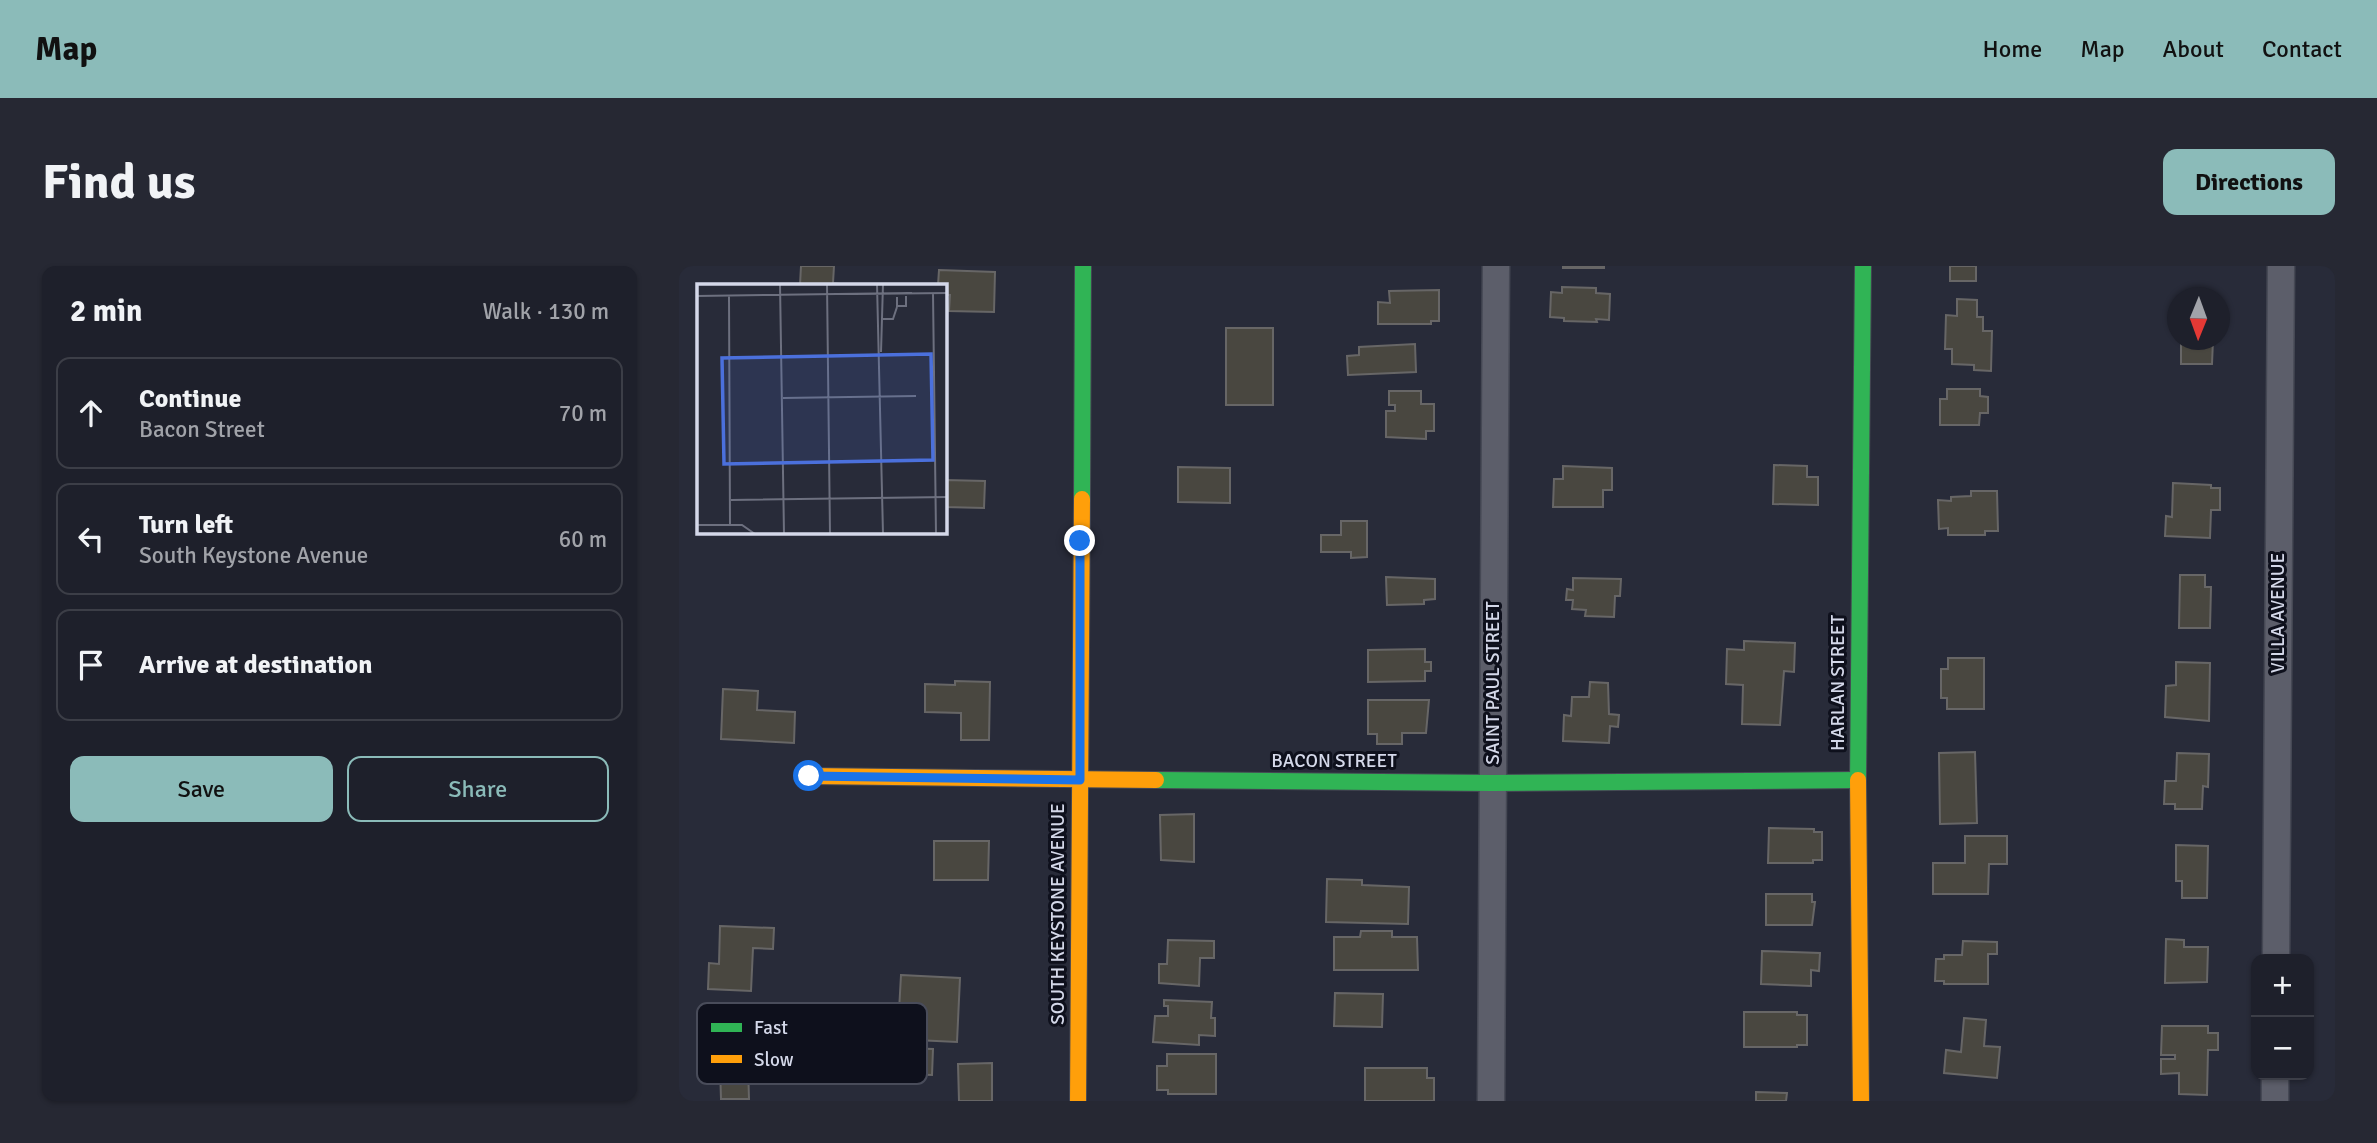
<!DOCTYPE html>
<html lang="en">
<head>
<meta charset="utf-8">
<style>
	body { margin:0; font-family:Signika,sans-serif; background:#262833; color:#f1f3f6 }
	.controls { position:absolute; right:21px; bottom:21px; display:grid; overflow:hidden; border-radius:14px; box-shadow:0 2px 5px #0004 }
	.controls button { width:63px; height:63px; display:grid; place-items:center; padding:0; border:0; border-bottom:2px solid #3c3e47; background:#1e202b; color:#f1f3f6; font:35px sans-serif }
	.compass { position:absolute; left:1488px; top:21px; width:63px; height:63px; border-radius:50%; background:#1e202b; box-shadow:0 2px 5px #0004; rotate:181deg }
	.stop { position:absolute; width:21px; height:21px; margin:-16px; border:5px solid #1a73e8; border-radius:50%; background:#fff }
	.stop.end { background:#1a73e8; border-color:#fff; box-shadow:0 2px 7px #0008 }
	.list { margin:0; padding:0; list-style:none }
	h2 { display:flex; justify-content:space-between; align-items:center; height:91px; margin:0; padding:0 28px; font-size:30px }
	h2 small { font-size:23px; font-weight:400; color:#a1a3a9 }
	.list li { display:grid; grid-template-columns:46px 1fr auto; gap:21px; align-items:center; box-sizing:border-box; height:112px; margin:0 14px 14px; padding:0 14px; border:2px solid #3c3e47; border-radius:14px }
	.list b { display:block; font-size:26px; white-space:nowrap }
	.list p { margin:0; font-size:23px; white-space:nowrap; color:#a1a3a9 }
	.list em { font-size:23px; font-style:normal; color:#a1a3a9 }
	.actions { display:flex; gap:14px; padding:21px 28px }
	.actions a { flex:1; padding:16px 0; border:2px solid #8bbbb9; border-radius:14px; text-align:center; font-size:24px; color:#8bbbb9 }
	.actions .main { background:#8bbbb9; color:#111 }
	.icon { flex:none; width:38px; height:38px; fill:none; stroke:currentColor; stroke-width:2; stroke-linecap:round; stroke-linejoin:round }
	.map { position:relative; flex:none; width:1656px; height:835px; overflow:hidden; border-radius:14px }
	header { display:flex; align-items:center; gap:42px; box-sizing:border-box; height:98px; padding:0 35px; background:#8bbbb9; color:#111 }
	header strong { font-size:33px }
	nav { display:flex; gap:38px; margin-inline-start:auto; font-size:24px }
	.intro { display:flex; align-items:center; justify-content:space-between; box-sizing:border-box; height:168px; padding:0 42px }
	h1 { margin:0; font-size:49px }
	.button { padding:18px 32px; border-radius:14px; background:#8bbbb9; color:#111; font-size:24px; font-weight:700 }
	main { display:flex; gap:42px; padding:0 42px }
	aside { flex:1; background:#1e202b; border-radius:14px; box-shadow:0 2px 5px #0004 }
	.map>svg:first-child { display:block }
</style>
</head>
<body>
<header>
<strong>Map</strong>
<nav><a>Home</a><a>Map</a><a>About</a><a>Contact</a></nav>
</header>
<div class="intro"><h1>Find us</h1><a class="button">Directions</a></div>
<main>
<aside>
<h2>2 min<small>Walk · 130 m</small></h2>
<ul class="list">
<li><svg class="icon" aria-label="ahead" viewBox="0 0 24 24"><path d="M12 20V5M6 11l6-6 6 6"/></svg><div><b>Continue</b><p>Bacon Street</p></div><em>70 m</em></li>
<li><svg class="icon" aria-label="left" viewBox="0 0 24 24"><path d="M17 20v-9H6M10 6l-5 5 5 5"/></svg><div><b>Turn left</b><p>South Keystone Avenue</p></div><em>60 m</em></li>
<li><svg class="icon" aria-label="arrive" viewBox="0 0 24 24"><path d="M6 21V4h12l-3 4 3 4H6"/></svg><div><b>Arrive at destination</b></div></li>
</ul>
<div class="actions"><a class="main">Save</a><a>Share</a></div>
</aside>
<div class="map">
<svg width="1656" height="835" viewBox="0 0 1656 835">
	<rect width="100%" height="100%" fill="#282b39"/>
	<!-- building -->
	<g fill="#494740" stroke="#676666" stroke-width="2">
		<polygon points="122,0 155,0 154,17 169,19 121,19"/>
		<rect x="884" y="0" width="41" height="2"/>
		<rect x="1271" y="0" width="26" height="15"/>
		<polygon points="260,4 316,6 315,46 270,45 271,29 266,29 266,19 259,19"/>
		<polygon points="883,21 917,22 917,27 931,28 930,54 917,53 918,56 885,55 885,52 871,51 872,26 883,27"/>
		<polygon points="760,24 760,55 752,55 752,58 699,58 699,36 711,37 710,25"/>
		<polygon points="1278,33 1298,34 1298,51 1304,51 1304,65 1313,65 1312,105 1295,104 1295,99 1273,98 1273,83 1266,83 1267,49 1278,50"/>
		<rect x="547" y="62" width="47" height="77"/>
		<polygon points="1502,74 1534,74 1533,98 1502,98"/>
		<polygon points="736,78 737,106 669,109 668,90 680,89 680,81"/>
		<polygon points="1268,123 1301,123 1301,130 1309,131 1309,147 1301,147 1300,159 1261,159 1261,133 1268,133"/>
		<polygon points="710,125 742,125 742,138 755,138 755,165 747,165 747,173 707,171 707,145 716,145 716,139 710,139"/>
		<polygon points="1095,199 1128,200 1128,211 1139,211 1139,239 1094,238"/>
		<polygon points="884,200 933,202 933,224 924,224 924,241 874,241 875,213 884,213"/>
		<polygon points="499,201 551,202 551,237 499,236"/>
		<polygon points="266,214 306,215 305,242 266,241"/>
		<polygon points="1494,217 1532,219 1532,222 1541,222 1541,244 1532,244 1531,272 1486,270 1487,250 1493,251"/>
		<polygon points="1292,225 1318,225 1319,265 1306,265 1306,269 1269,269 1269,262 1260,263 1259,234 1272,235 1272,231 1292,230"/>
		<polygon points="662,255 688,255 688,291 672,292 672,286 642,286 642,269 662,269"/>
		<polygon points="1501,309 1526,309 1526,321 1532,321 1531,362 1500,362"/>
		<polygon points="707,311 756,313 756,333 745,334 745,338 708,339"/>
		<polygon points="894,312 942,313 941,330 936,330 935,351 906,350 907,344 893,343 894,334 887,334 888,323 894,324"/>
		<polygon points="1065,375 1116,377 1115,406 1105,405 1101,459 1063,458 1064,419 1047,418 1048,383 1065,384"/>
		<polygon points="746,383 746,396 752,396 752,405 746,405 746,415 689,416 689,384"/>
		<polygon points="1269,392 1305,392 1305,443 1268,443 1268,432 1262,432 1262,403 1269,403"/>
		<polygon points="1497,396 1531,397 1530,455 1486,451 1487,420 1497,419"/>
		<polygon points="276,415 311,416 310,474 282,474 282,447 246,446 246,418 276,419"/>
		<polygon points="911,416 929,417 930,448 940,449 939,461 931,460 930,477 884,475 885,449 892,450 893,431 910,431"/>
		<polygon points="44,423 79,425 78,444 116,446 115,477 42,473"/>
		<polygon points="689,434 750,434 747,467 723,467 723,478 698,478 698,468 689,468"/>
		<polygon points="1296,486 1298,557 1261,558 1260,487"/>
		<polygon points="1498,487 1530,488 1529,521 1524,520 1523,543 1496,543 1496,538 1485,538 1486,515 1497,515"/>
		<polygon points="515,548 515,596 482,594 481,549"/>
		<polygon points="1090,562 1135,563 1135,566 1143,566 1143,594 1134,594 1134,597 1089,597"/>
		<polygon points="1286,570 1328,570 1328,598 1310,598 1309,628 1254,628 1254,597 1286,597"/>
		<polygon points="255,575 310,575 309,614 255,614"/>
		<polygon points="1497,579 1529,580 1528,632 1503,632 1503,615 1497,615"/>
		<polygon points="648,613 683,614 683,619 730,621 729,658 647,656"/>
		<polygon points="1087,628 1133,628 1133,636 1136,636 1133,659 1087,659"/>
		<polygon points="41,660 95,662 94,683 74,682 72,725 29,723 30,697 40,698"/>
		<polygon points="682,665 713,665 713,671 738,671 739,704 655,704 655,671 681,671"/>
		<polygon points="1487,673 1505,674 1505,681 1529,681 1528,716 1486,717"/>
		<polygon points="489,674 535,675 535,692 521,692 520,720 480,717 480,698 488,698"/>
		<polygon points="1284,675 1318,676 1318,688 1309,688 1309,718 1265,718 1265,715 1256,715 1257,693 1265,693 1265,689 1283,689"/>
		<polygon points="1083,685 1141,687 1140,705 1132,704 1132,720 1082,718"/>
		<polygon points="222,709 281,712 278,776 237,774 239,746 220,745"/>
		<polygon points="656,727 704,728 703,761 655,760"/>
		<polygon points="485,734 533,736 532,752 536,752 536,770 520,769 520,779 474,776 476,750 489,750 489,740 485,740"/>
		<polygon points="1065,746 1118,746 1118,749 1128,749 1128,779 1118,779 1118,781 1065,781"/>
		<polygon points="1285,752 1307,754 1305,780 1321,781 1318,812 1265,807 1267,784 1282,786"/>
		<polygon points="1483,760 1529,760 1529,767 1539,767 1539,784 1529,784 1528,829 1500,828 1500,807 1482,808 1482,793 1496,793 1496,789 1482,789"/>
		<polygon points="224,782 254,783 253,809 224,808"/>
		<polygon points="488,788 537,788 537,828 489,828 489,824 478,824 478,800 488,800"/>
		<polygon points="313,797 313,835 280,835 279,798"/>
		<polygon points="69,799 70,833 42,833 41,800"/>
		<polygon points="686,802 748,802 748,812 755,812 755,835 686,835"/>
		<polygon points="1077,826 1108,827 1107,835 1077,835"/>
	</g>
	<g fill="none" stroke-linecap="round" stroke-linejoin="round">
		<defs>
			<g id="street">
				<polyline points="1597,693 1602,0"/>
				<polyline points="812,835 817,0"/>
				<polyline points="1596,835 1596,809"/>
			</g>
			<g id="fast">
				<polyline points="403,233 404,0"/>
				<polyline points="477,514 813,517 1179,514"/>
				<polyline points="1179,514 1184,0"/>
			</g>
			<g id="slow">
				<polyline points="130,510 477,514"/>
				<polyline points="1179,514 1182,835"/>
				<polyline points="399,835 403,233"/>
			</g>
		</defs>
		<!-- street casing -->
		<use href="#street" stroke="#454854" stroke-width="29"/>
		<!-- fast casing -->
		<use href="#fast" stroke="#454854" stroke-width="18"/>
		<!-- slow casing -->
		<use href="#slow" stroke="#454854" stroke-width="18"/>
		<!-- street -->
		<use href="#street" stroke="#5c5e6a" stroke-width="26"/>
		<!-- fast -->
		<use href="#fast" stroke="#30b455" stroke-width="16"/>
		<!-- slow -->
		<use href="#slow" stroke="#ff9f0a" stroke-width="16"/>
	</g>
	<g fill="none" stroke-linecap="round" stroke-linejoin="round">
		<!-- route -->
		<polyline stroke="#1a73e8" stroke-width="9" points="130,510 401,514 401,275"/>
	</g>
	<g text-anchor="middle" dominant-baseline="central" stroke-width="6" stroke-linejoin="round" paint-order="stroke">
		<!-- street labels -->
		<g font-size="19" fill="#d4d8e9" stroke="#0e101c">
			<text transform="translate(1599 347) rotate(-90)">VILLA AVENUE</text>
			<text transform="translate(814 417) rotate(-90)">SAINT PAUL STREET</text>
			<text transform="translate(1159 417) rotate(-90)">HARLAN STREET</text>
			<text x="655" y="495">BACON STREET</text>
			<text transform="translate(379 648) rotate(-90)">SOUTH KEYSTONE AVENUE</text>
		</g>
	</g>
	<!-- overview -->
	<g transform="translate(18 18)">
		<rect width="250" height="250" fill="#282b39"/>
		<path fill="none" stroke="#6d707f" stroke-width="2" d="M83,0L87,250M130,0L133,250M180,0L186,250M236,9L239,250M158,10L251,9M0,12L215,9M32,12L33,241M200,13V22H209V12M186,35H196L200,23M184,68L186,0M86,114L219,112M34,216L251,213M0,241H45L58,250"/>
		<path fill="#4b70dc" fill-opacity="0.15" stroke="#4b70dc" stroke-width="3.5" d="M234,70L236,176L27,180L25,74Z"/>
		<rect width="250" height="250" fill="none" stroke="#d4d8e9" stroke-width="3.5"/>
	</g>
	<!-- legend -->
	<rect x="18" y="737" width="230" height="81" rx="10" fill="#0e101c" stroke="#494c5a" stroke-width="2"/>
	<rect x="32" y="757" width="31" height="9" fill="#30b455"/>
	<rect x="32" y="789" width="31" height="8" fill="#ff9f0a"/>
	<g font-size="19" fill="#d4d8e9">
		<text x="75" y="768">Fast</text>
		<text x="75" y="800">Slow</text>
	</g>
</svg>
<div class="controls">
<button>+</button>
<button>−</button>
</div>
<svg class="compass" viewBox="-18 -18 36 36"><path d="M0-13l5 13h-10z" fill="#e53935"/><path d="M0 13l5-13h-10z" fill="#a1a3a9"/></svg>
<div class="stop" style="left:130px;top:510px"></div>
<div class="stop end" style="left:401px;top:275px"></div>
</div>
</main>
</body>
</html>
